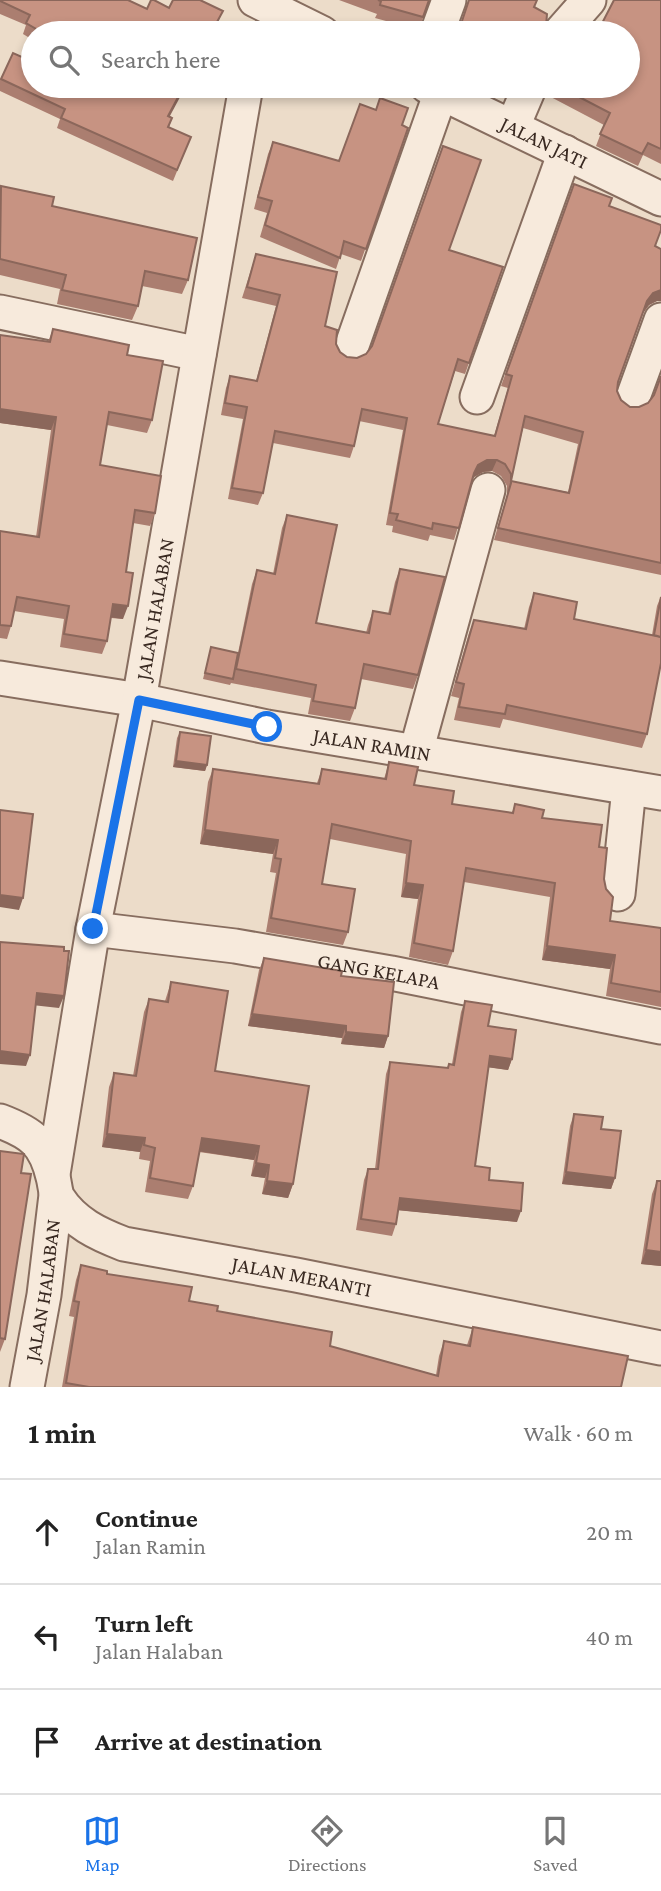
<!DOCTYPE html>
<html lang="en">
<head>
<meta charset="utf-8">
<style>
	body { margin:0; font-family:"Crimson Pro",serif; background:#f2f2f2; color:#222 }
	.stop { position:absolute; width:21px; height:21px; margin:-16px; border:5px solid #1a73e8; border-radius:50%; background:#fff }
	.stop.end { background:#1a73e8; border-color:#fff; box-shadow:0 2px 7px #0008 }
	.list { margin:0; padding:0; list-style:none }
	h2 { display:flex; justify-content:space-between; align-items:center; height:91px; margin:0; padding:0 28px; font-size:30px }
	h2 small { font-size:23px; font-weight:400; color:#767676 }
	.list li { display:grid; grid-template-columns:46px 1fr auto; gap:21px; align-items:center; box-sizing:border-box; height:105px; padding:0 28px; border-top:2px solid #e0e0e0 }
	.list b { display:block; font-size:26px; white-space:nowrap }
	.list p { margin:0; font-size:23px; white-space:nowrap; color:#767676 }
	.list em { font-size:23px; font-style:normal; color:#767676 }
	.icon { flex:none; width:38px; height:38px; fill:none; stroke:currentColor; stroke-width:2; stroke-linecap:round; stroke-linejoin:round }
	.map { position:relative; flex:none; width:661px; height:1387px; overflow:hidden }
	.search { position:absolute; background:#fff; box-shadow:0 4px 10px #0003; left:21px; right:21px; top:21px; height:77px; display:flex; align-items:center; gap:18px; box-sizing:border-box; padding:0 24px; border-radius:38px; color:#767676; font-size:26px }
	.sheet { height:406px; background:#fff }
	nav { display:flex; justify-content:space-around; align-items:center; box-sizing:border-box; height:98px; border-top:2px solid #e0e0e0; background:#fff; font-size:19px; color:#767676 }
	nav a { display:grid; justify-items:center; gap:4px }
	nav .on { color:#1a73e8 }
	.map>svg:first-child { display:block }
</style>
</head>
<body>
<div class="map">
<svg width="661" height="1387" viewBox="0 0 661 1387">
	<rect width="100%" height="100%" fill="#ecdcc9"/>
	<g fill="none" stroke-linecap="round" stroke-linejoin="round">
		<defs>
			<g id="minor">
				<polyline points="255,0 322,33"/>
				<polyline points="437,33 449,0"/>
				<polyline points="560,33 589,0"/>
				<path id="s1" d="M427,86L661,199"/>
				<polyline points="513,126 530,86"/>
				<polyline points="0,312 199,354"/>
				<polyline points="350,351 441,92"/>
				<polyline points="477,397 565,152"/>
				<polyline points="632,400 661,320"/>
				<path id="s2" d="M0,678L139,700L267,727L661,793"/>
				<polyline points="416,752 488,490"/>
				<polyline points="618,894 629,788"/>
				<path id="s3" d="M93,929L235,946L391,973L661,1027"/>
				<path id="s4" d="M0,1121C32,1133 45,1143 53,1177C55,1184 55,1192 58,1198C74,1223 98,1234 124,1244L296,1275L661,1348"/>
				<path id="s5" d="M53,1174L93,929L139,700L246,86"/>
				<path id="s6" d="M27,1387L44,1295L56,1195"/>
			</g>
		</defs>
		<!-- minor casing -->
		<use href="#minor" stroke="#876d5f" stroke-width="37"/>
		<!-- minor -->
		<use href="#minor" stroke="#f7eadc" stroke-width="33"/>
	</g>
	<!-- wall -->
	<g fill="#ab7e70" fill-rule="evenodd">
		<polygon points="0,0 147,9 169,8 219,22 213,33 33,33 33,86 170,116 172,118 169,127 191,137 173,181 57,128 60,119 0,91 0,80 13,53 24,58 33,40 23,34 26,25 0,14"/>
		<polygon points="339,0 429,0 419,30 375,18 377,14"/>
		<polygon points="661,0 661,164 643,155 638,166 596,146 604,125 547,95 549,86 628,86"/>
		<polygon points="402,125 408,128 361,261 341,254 336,269 260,237 267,213 254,209 268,154 273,142 339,161"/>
		<path d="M574,184L609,206L655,246L661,249V301H657L649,305L643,313L618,382L617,391L621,400L630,407H639L648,403L654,396L661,376V575L494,540L507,495V486L501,476L492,471L483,472L474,477L472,481L454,540L430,535L428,541L392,532L393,526L386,525L403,430L359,421L354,446L350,458L273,443L263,493L258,505L228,499L243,419L221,415L226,388L230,376L256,381L276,306L242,298L256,254L325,326L340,352L347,357L357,358L366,354L449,250L503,267L465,374L455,371L438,424L494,436L508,388L501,386ZM523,428L578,444L568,492L511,481Z"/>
		<polygon points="0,187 52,206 188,280 182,294 142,286 138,306 132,320 57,304 60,289 0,275"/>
		<polygon points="53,329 127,355 152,420 147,433 107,425 100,465 155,513 150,526 133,523 126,572 123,619 111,618 107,641 102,654 60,647 64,619 14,611 11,626 7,639 0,638 0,531 36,537 51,430 0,423 0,335 48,342"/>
		<polygon points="287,515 316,623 366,633 368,625 373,611 388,614 395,582 400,569 418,675 413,689 361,679 355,708 350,721 308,714 311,698 231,683 230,685 203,679 211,647 238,653 252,584 257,570 273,574 282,528"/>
		<polygon points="534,593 574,619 652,635 657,606 661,596 647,734 642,748 503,719 500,728 454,720 459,698 451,696 469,633 474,620 524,629 529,607"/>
		<polygon points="180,732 207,765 205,771 173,767 177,738"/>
		<polygon points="389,762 414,785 452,804 512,813 515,804 599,847 610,921 661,928 661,1007 606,996 610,969 542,960 550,897 464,882 453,951 448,965 409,957 418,899 401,897 406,854 330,839 322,884 348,932 343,945 266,932 276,873 270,872 273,854 200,844 208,782 213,769 317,783 322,769 384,779"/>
		<polygon points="264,958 341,976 388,1036 384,1048 341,1044 342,1038 248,1026 259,970"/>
		<polygon points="171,982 215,1071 293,1184 288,1198 262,1194 265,1178 251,1176 254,1160 199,1152 193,1186 188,1199 145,1192 150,1161 139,1159 140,1152 102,1147 109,1087 114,1073 133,1076 144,1012 149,999 165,1001"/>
		<polygon points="465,1001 488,1026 512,1059 508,1070 488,1067 475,1166 489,1180 517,1222 398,1210 396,1224 392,1236 356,1230 364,1180 368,1169 375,1169 386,1074 390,1062 447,1068 449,1064 452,1064 461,1012"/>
		<polygon points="574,1114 601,1129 615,1178 611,1189 562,1184 570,1126"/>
		<polygon points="0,1151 21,1173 5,1339 0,1352"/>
		<polygon points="657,1181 661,1266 641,1264 652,1194"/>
		<polygon points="81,1265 217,1311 330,1346 436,1375 439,1356 444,1341 467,1345 473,1327 621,1387 62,1387 74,1317 69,1316 76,1280"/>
	</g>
	<!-- shaded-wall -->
	<g fill="#8b675b">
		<polygon points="223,11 213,33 211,33"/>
		<polygon points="184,86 186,86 164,127 168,116"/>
		<polygon points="661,290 661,301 657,301 649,305 643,313 647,301 653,293"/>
		<polygon points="0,409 56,417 51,430 0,423"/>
		<polygon points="487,460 497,460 492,471 483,472 474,477 470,484 474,473 478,465"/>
		<polygon points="113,604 128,606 123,619 108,617"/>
		<polygon points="176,761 207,765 205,771 173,767"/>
		<polygon points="205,830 278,840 273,854 200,844"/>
		<polygon points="406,883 423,885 418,899 401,897"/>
		<polygon points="0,895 23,898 19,910 0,907"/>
		<polygon points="547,946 615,955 610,969 542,960"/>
		<polygon points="37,993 64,996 59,1008 32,1005"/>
		<polygon points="252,1014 346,1026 342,1038 248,1026"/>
		<polygon points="346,1032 388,1036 384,1048 341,1044"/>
		<polygon points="0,1051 30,1055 26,1066 0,1064"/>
		<polygon points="490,1056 512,1059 508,1070 486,1067"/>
		<polygon points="107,1134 145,1138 140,1152 102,1147"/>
		<polygon points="202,1138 259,1146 254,1160 197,1151"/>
		<polygon points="256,1163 269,1165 265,1178 251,1176"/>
		<polygon points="566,1172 615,1178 611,1189 562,1184"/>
		<polygon points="267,1181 293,1184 288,1198 262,1194"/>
		<polygon points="400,1198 521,1211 517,1222 396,1210"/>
		<polygon points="646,1250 661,1252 661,1266 641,1264"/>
	</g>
	<!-- building -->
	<g fill="#c79382" stroke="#8b675b" stroke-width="2" fill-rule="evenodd">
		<polygon points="0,0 128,0 147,9 151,0 154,0 169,8 173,0 200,0 223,11 211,33 36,33 38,30 26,23 30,15 0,1"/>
		<polygon points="378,0 429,0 423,17 380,5 381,1"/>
		<polygon points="469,0 537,0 534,7 547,14 546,26 551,33 453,33 460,27"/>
		<polygon points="614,0 661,0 661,149 648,143 642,154 600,134 610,113 558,86 628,86 628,33 597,33"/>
		<polygon points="33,39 33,86 184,86 168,116 172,118 168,127 191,137 177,170 61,118 65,109 1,79 13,53 24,58"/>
		<polygon points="380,98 408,108 402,125 408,128 366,249 344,241 340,258 265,225 272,201 258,197 273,142 339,161 360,104 376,110"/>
		<path d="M443,146L481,160L449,250L503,267L469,363L458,359L438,424L495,436L512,376L506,374L574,184L612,198L609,206L661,225V230L655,246L661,249V290L653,293L647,301L618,382L617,391L621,400L630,407H639L648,403L654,395L661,376V563L498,528L511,483V474L505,464L497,460H487L478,465L474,473L459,528L433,523L432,529L396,520L398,514L390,513L407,418L362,409L354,446L275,431L263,493L232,488L247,407L225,403L230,376L257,381L280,295L247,287L256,254L337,272L325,326L337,330L336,344L340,352L347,357L357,358L366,354L372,346ZM525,416L583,432L569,493L511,481Z"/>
		<polygon points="1,186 54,197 52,206 197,238 188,280 145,271 138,306 62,290 66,275 0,259"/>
		<polygon points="53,329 129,345 127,355 163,361 152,420 109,412 100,465 161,476 155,513 135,510 126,572 133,573 128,606 113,604 107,641 64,634 69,606 17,597 11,626 0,625 0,531 39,537 56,417 0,409 0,335 50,342"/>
		<polygon points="287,515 337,525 316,623 369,633 373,611 390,614 400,569 445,577 418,675 364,664 355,708 313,701 316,685 236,669 257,570 275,574"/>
		<polygon points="534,593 577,602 574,619 661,637 661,663 647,734 507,705 505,714 459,707 464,684 456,682 474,620 526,629"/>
		<polygon points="661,597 661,637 654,635"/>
		<polygon points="211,647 238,653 233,679 205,673"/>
		<polygon points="180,732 211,736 207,765 176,761"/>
		<polygon points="389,762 418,767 414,785 454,791 452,804 513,813 515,804 544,810 542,818 602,825 599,847 607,848 604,879 606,889 613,897 610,921 661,928 661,992 611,983 615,955 547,946 555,883 466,868 453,951 414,943 423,885 406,883 411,841 332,824 322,884 355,889 348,932 271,918 281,859 275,858 278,840 205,830 213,769 319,784 322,769 386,779"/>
		<polygon points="0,810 33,814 23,898 0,895"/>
		<polygon points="0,942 64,947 64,951 69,951 64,996 37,993 30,1055 0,1051"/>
		<polygon points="264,958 342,971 341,976 394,982 388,1036 346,1032 346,1026 252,1014"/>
		<polygon points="171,982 228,991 215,1071 309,1086 293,1184 267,1181 269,1165 256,1163 259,1146 202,1138 193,1186 150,1178 155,1148 144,1145 145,1138 107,1134 114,1073 136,1076 149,999 168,1002"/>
		<polygon points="465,1001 492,1005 488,1026 516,1030 512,1059 490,1056 475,1166 490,1168 489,1180 523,1183 521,1211 400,1198 396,1224 361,1219 368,1169 378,1169 390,1062 448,1068 449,1064 454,1065"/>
		<polygon points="574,1114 603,1117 601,1129 621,1131 615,1178 566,1172"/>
		<polygon points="0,1151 24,1154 21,1173 31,1174 5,1339 0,1338"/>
		<polygon points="657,1181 661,1181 661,1252 646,1250"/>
		<polygon points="81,1265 107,1271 107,1274 192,1287 189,1301 218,1306 217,1311 332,1332 330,1346 438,1376 444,1341 470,1346 473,1327 628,1356 621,1387 89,1387 66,1383 79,1302 74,1301"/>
	</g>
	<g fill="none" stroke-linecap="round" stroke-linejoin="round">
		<!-- route -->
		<polyline stroke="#1a73e8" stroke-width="9" points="93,929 139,700 267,727"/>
	</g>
	<g text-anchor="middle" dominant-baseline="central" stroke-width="5" stroke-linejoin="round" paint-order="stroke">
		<!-- street labels -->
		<g font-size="21" fill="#392921" stroke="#f4e7d9">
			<text stroke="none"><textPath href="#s1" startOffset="130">JALAN JATI</textPath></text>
			<text stroke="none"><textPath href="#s5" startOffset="574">JALAN HALABAN</textPath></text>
			<text stroke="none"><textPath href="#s2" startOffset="378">JALAN RAMIN</textPath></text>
			<text stroke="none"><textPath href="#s3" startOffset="289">GANG KELAPA</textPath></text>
			<text stroke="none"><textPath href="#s4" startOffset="366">JALAN MERANTI</textPath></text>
			<text stroke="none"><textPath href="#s6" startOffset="98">JALAN HALABAN</textPath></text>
		</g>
	</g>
</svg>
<div class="stop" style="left:267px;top:727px"></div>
<div class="stop end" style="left:93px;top:929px"></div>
<div class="search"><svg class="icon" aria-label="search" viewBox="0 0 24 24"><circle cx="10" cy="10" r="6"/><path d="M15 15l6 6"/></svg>Search here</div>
</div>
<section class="sheet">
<h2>1 min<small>Walk · 60 m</small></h2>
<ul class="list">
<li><svg class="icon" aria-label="ahead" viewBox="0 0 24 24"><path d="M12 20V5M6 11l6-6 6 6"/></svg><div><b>Continue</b><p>Jalan Ramin</p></div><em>20 m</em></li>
<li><svg class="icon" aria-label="left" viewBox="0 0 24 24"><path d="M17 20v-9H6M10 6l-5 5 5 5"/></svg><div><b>Turn left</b><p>Jalan Halaban</p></div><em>40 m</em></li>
<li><svg class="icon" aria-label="arrive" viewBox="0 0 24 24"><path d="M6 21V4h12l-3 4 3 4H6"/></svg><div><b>Arrive at destination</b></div></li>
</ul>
</section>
<nav>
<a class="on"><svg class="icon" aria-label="map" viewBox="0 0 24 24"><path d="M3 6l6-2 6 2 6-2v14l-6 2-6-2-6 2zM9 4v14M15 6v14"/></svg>Map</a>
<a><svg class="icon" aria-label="directions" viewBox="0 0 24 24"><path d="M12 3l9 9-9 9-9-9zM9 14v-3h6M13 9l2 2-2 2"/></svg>Directions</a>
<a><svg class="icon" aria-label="saved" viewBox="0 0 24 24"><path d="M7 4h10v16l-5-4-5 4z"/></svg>Saved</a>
</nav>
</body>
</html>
